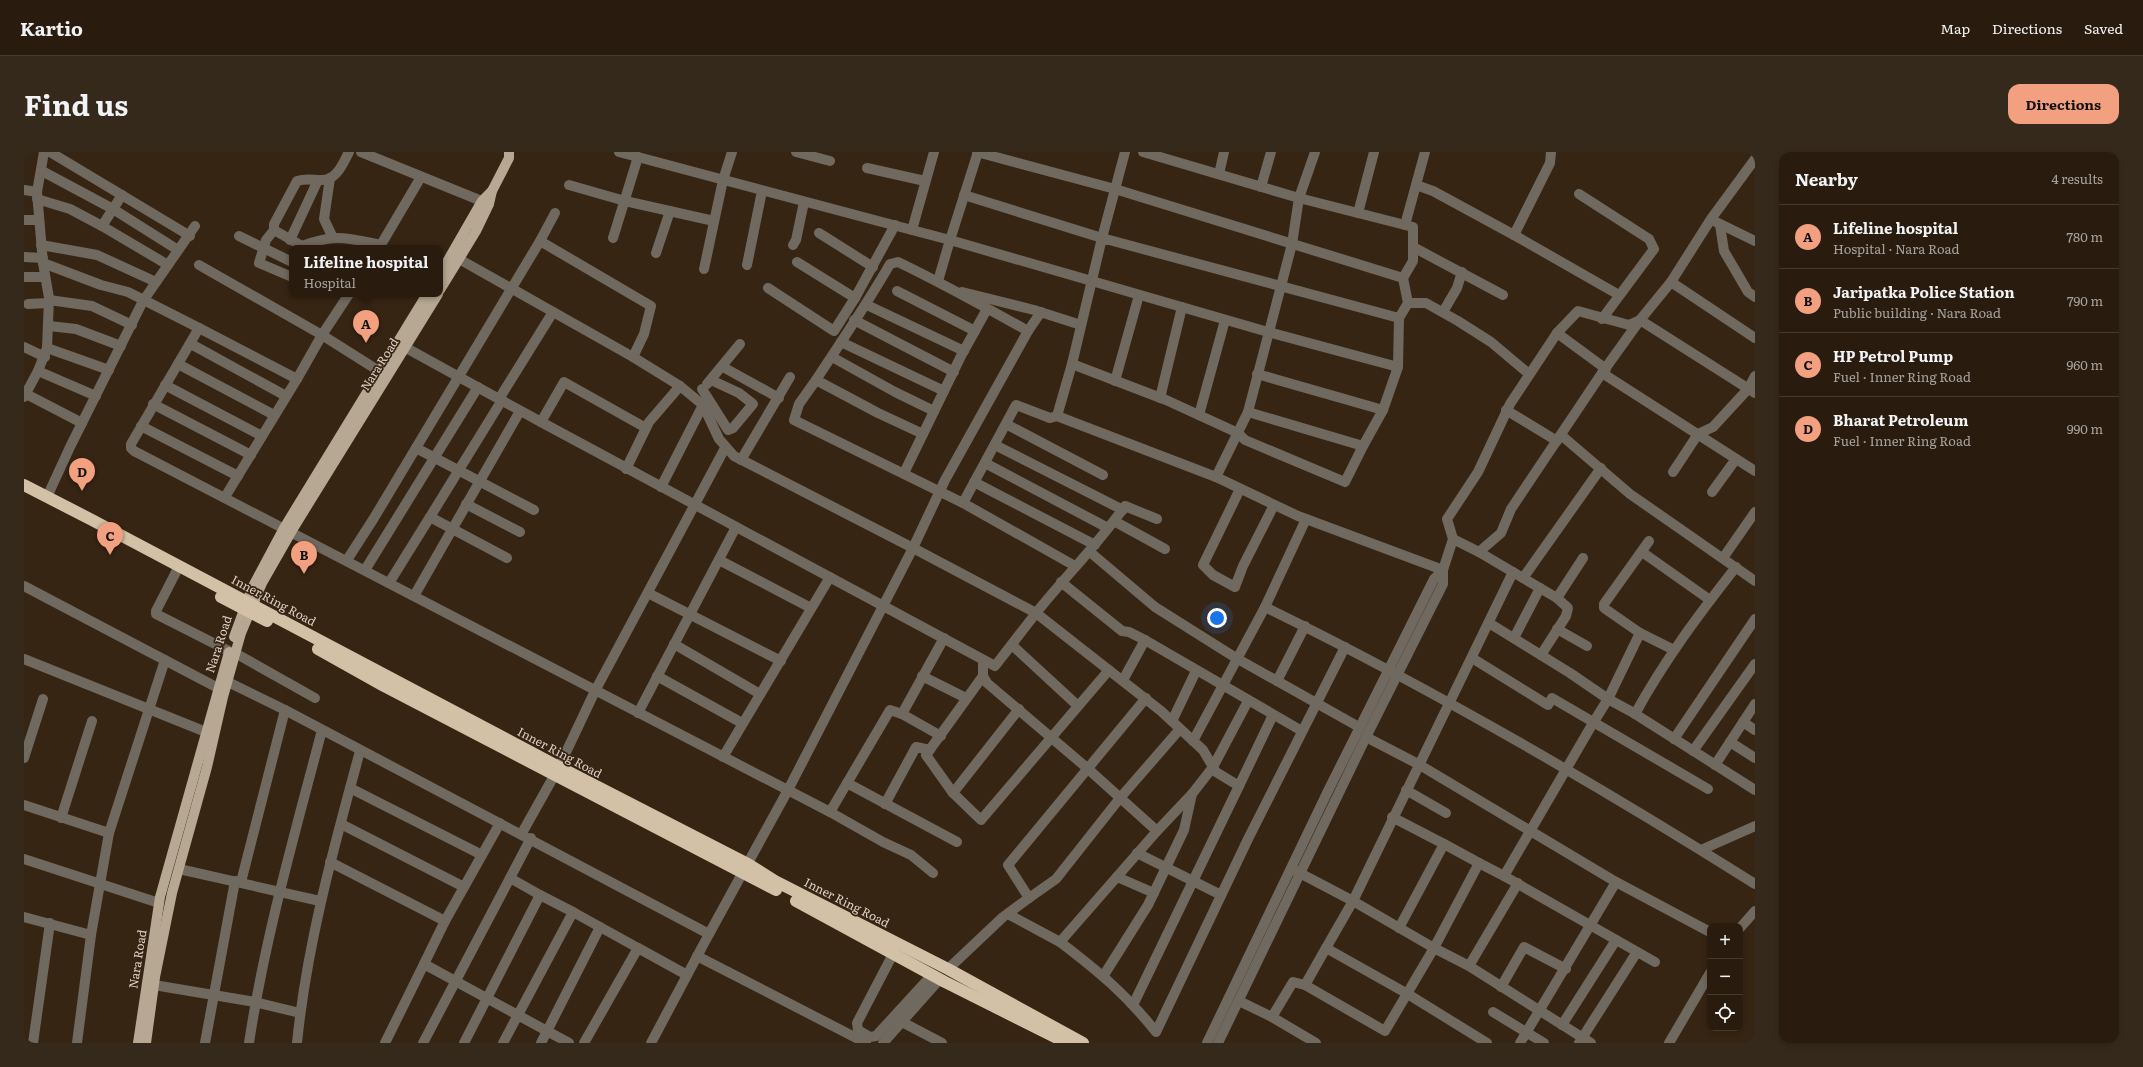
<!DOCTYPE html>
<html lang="en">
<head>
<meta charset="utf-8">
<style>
	body { margin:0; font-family:Literata,serif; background:#35291c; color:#f1f3f6 }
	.controls { position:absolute; right:12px; bottom:12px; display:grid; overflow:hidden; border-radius:8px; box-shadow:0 2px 6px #0003 }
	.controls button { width:36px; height:36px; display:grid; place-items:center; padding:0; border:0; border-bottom:1px solid #453a2e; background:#291c0e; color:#f1f3f6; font:20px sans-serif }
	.you { position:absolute; left:1193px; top:466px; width:14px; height:14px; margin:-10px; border:3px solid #fff; border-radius:50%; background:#1a73e8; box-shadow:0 0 0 6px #1a73e833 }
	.badge { display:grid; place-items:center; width:26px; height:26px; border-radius:50%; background:#f2a07f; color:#111; font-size:13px; font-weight:700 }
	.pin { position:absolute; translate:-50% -33px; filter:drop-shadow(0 1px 2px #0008) }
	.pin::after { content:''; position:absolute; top:21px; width:14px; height:12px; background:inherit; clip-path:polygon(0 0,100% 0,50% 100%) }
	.popup { position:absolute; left:265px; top:93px; width:154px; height:52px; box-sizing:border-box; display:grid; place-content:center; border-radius:8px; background:#291c0e; filter:drop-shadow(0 1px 3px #0005); font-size:13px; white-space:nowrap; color:#a5a19e }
	.popup b { font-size:15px; color:#f1f3f6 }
	.popup::after { content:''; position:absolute; left:50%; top:100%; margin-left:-8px; border:8px solid transparent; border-top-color:#291c0e }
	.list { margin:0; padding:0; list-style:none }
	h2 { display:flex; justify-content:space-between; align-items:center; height:52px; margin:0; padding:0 16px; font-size:17px }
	h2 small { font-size:13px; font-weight:400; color:#a5a19e }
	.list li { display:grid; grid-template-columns:26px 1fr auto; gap:12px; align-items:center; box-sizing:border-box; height:64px; padding:0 16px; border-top:1px solid #453a2e }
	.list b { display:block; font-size:15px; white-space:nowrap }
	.list p { margin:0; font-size:13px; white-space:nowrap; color:#a5a19e }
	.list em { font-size:13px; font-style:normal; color:#a5a19e }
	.icon { flex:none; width:22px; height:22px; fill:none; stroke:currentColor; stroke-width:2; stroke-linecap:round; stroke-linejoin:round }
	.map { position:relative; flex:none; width:1731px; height:891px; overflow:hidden; border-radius:12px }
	header { display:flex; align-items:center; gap:24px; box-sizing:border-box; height:56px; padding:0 20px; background:#291c0e; border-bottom:1px solid #453a2e }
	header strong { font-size:19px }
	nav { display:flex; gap:22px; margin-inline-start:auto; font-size:14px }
	.intro { display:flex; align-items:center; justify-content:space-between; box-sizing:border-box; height:96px; padding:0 24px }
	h1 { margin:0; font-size:28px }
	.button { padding:10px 18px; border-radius:12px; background:#f2a07f; color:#111; font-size:14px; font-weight:700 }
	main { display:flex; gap:24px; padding:0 24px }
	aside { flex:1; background:#291c0e; border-radius:12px; box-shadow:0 2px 6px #0003 }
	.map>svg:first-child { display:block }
</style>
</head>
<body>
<header>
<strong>Kartio</strong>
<nav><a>Map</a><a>Directions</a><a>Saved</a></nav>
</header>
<div class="intro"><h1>Find us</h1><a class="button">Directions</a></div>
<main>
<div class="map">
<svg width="1731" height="891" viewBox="0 0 1731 891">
	<rect width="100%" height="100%" fill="#372513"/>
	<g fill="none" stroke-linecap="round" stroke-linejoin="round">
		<!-- minor -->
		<g stroke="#70695f" stroke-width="10">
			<polyline points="26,0 166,84"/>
			<path d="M325,0C319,11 313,28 298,28C289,28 282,26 273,29L250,72V78L278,94C312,81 323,86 357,93"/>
			<polyline points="337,0 465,52"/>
			<polyline points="595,0 888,78"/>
			<polyline points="772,0 806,9"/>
			<polyline points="910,0 888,78 926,88 914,129"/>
			<polyline points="953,0 1091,37 1379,126 1389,109 1389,75 1275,46 1268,92 1224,260 1192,325 1274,364 1419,418"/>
			<polyline points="954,0 926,88 1244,180 1374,215 1375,166"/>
			<polyline points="1119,0 1275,46 1291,0"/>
			<polyline points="843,16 901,29"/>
			<polyline points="18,19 89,57 154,98"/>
			<polyline points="1195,22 1200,0"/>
			<polyline points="306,26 300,67 309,86"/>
			<polyline points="545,33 601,49 690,69"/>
			<polyline points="1392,33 1409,39 1490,83 1595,143"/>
			<polyline points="1237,35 1247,0"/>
			<polyline points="0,38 13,40"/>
			<polyline points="1555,42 1625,87 1630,97 1578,167"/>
			<polyline points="940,43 1078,86 1101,0"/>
			<polyline points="13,47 46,57 78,74 144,113 119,149 46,295 23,345"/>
			<polyline points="1334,61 1350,0"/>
			<polyline points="0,68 15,68"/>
			<polyline points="1692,70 1731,89"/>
			<polyline points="1381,73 1401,0"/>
			<polyline points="1696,73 1700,99 1724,140 1731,145"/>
			<polyline points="78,74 98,43"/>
			<polyline points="250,78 242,88 235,111 268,125"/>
			<polyline points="795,81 849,115"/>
			<polyline points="1490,83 1526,11 1527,0"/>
			<polyline points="215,84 268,110"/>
			<polyline points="589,86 614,5"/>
			<polyline points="266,88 294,28"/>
			<polyline points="516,89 531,61"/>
			<polyline points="17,93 73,103 132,130"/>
			<polyline points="769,93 772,88 780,50"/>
			<polyline points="1389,95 1479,143"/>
			<polyline points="355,96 397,25"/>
			<polyline points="632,101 646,59"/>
			<polyline points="0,105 19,106"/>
			<polyline points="435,107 609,205 656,234 679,253 695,287 710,304 889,396 764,638 685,782"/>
			<polyline points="773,110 831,146 871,73"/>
			<polyline points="19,111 77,133 104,140 175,176"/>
			<polyline points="144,113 171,74"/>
			<polyline points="175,113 298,183 273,227"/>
			<polyline points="723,113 738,39"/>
			<polyline points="680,117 699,28 708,0"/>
			<polyline points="0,125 21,125"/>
			<polyline points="1647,130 1731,186"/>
			<polyline points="744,136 810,179 831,146"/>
			<polyline points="873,139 951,179"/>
			<polyline points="938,140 1010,158 1057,173"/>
			<polyline points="325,142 298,183 355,219"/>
			<polyline points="25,148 68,154 108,173"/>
			<polyline points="1384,151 1402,151 1434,169 1467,190 1505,222"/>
			<polyline points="4,152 25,151"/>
			<polyline points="843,153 940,199"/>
			<polyline points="1419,160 1433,136 1438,120"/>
			<polyline points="830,168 930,220"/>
			<polyline points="1616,168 1731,241"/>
			<polyline points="25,174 52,177 97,194"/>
			<polyline points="1004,179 1017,160"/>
			<polyline points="1533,181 1582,217"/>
			<polyline points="817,190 920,239"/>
			<polyline points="167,192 262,244"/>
			<path d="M375,192L517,270L971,514L1012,461L889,396L921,328L1004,179C961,155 918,131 874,110L866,112C843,152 817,190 792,228L854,261L899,282"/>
			<polyline points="0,195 21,205"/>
			<polyline points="23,196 85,218"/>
			<polyline points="808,205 871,240 910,259"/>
			<polyline points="154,212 250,263"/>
			<polyline points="1048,212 1033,264 1192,325"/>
			<polyline points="699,215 755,246"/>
			<polyline points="14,219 72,244"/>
			<polyline points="1578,221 1731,319"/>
			<polyline points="1233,222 1359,258 1374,215"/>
			<polyline points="792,228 775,252 770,268 939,351"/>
			<polyline points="1091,229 1115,143"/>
			<polyline points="683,232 716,192"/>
			<polyline points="141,233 238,284"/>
			<polyline points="678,237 704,278 709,276 729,252 715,241 687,228"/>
			<polyline points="2,242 58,271"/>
			<polyline points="0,245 14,219 23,196 25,146 19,111 13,40 20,0"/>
			<polyline points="1136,246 1158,155"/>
			<polyline points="475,247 529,160"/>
			<polyline points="129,252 227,303"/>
			<polyline points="1482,258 1533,289"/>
			<polyline points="1224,260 1339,294 1359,258"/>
			<polyline points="1175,263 1201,168"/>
			<polyline points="1033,264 1026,266 992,253 939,351 1051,414"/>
			<polyline points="517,270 540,230 622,276"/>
			<polyline points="982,272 1079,323"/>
			<polyline points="117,274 214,324"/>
			<polyline points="1537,283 1606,342 1731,429"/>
			<polyline points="971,293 1099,358"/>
			<polyline points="1339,294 1321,330 1221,288 1214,281 1142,248 1048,212 1078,86 1375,166 1384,151 1379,126"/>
			<polyline points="392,296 510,358"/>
			<polyline points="717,308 766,225"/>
			<polyline points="961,311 1084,376"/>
			<polyline points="602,317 625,270 656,234"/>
			<polyline points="1649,320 1674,282 1689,275 1724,237 1731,224"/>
			<polyline points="880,321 937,204 963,157"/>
			<polyline points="950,330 1071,393"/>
			<polyline points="637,335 679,253"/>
			<polyline points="1216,337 1179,413 1189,423 1211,435 1219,414 1250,353"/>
			<polyline points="1688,340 1712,307"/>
			<polyline points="201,345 273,227 175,176 107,292 107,296 110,299 806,660 859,690 887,703 909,721"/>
			<polyline points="442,352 496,380"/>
			<polyline points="406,365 478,248"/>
			<polyline points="1090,369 1141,397"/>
			<polyline points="1429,387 1455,400 1477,381 1487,357 1578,221 1616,168 1647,130 1687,67 1731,7"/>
			<polyline points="1066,400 1131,455 1212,506 1335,575"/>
			<polyline points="1455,400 1499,426 1577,316"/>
			<polyline points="1618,400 1686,448"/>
			<polyline points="1699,406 1731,360"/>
			<polyline points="323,408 350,366 516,89 627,154 620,182 609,205"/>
			<polyline points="695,408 787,456"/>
			<polyline points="341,418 454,235"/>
			<polyline points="152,420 132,459 132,462 205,499"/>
			<polyline points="1499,426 1533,446 1559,406"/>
			<polyline points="1037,430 1098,479 1105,480 1121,488 1278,579"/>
			<polyline points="365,431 406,365 483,406"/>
			<polyline points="0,434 194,536"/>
			<polyline points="624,441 757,509"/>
			<polyline points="390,444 496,259"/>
			<path d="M1241,455C1409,537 1572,632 1731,732"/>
			<polyline points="1465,471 1546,521 1584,547 1616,481 1650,498"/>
			<polyline points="1533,477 1563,494"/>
			<polyline points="1616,481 1580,456 1580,452 1625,389"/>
			<polyline points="1490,486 1516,436"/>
			<polyline points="650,492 736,542"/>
			<polyline points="988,493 1054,554"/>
			<polyline points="211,501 291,546"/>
			<polyline points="1517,503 1542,464 1544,456 1533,446"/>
			<polyline points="1448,506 1524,553 1528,546 1684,637"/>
			<polyline points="0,507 182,580"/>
			<path d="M959,509V524L963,531L1063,616L1133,679L1168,642L1189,615L1179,598L1137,559L1012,461C1041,425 1074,392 1101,354L1133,367"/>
			<polyline points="633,524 718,571"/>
			<polyline points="898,524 942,546"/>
			<polyline points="959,524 902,603 929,641 957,668 1085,518"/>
			<polyline points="1099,528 1121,488"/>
			<polyline points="1253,529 1281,474"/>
			<polyline points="204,530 261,558 685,782 627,891"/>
			<polyline points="1122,546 984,713 1005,746 1032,727 1096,646 1156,577"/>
			<polyline points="614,561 712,375"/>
			<path d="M1611,562C1640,509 1675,462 1712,415"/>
			<polyline points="1148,569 1172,519"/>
			<polyline points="1719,570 1731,578"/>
			<polyline points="917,584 878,562 920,486"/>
			<polyline points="1342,585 1394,612 1592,730 1686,780"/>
			<polyline points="1650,587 1731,467"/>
			<polyline points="1169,589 1241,455 1282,367"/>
			<polyline points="1706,590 1731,606"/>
			<polyline points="1669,599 1731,512"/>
			<polyline points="699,605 806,425"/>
			<polyline points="0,606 19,547"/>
			<polyline points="1691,613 1731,552"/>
			<polyline points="823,631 933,690"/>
			<polyline points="1215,634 1249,563"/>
			<polyline points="326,636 458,703 421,769 400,812"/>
			<polyline points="1382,638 1422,661"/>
			<polyline points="929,641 995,557"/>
			<polyline points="861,652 892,595 906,598"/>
			<polyline points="0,653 85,681 67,783 53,891"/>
			<polyline points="806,660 866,558 878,562"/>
			<polyline points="1368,665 1420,692"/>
			<polyline points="37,666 68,569"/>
			<polyline points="317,672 440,735"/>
			<polyline points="85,681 141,508"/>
			<polyline points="498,681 535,615 571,539 701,296"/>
			<polyline points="1677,698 1731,674"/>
			<polyline points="1113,701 1197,743"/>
			<polyline points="458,703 476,671"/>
			<polyline points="0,707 135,751"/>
			<polyline points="306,710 421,769"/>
			<polyline points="155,717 296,749"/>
			<polyline points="1270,718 1329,749 1302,796 1382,841 1463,891"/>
			<polyline points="1480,724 1455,711 1410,796 1445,814 1567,891"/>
			<polyline points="1093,725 1130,741"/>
			<polyline points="486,726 507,686"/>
			<polyline points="217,730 261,558"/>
			<polyline points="984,762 1036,790 1133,679"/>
			<polyline points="0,765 67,783"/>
			<polyline points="1375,776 1420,692 1455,711"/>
			<polyline points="1716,776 1731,759"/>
			<path d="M1036,790C1074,819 1102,842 1132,880L1224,687L1321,495"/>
			<polyline points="614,796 663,823"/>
			<polyline points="1302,796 1281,833 1361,879 1410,796 1329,749 1489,420"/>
			<polyline points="869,802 833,871 834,878 846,885 852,884 908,823"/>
			<polyline points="673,804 842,891"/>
			<polyline points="1631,810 1480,724 1569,571 1584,547 1608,560 1731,638"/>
			<polyline points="1445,814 1494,731"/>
			<polyline points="924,817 979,765 1005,746"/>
			<polyline points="1080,823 1124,753 1160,678 1168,642"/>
			<polyline points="130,833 231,850 276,861"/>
			<polyline points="1477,835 1500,795 1542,817"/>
			<polyline points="1215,849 1248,865 1292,891"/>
			<polyline points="1110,851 1215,634 1192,620 1189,615 1224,549"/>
			<polyline points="1469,860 1520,891"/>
			<polyline points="1248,865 1269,830 1281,833"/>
			<polyline points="878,870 918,891"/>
			<polyline points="1538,873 1592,788"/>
			<polyline points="9,891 26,771"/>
			<polyline points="181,891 211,729"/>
			<path d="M225,891C241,785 271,681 298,578"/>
			<path d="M273,891C283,791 310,695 336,599"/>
			<polyline points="361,891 400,812 545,891"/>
			<polyline points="399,891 486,726 516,743"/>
			<polyline points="440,891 516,743 549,760"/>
			<polyline points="479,891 549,760 614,796 560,891"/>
			<polyline points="517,891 576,775"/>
			<polyline points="859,891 916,827"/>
			<polyline points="1183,891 1304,639 1410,427 1419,418"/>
			<polyline points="1194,891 1342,585 1419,432 1419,418 1429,387 1423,367 1454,320 1486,252 1533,181 1554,159 1605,173 1616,168"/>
			<polyline points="1496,891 1592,730"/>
			<polyline points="1555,891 1613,800"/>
			<polyline points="1645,891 1686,821"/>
		</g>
		<!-- major -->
		<g stroke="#b6a892" stroke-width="10">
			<polyline points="416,122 458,49 468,39"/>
			<polyline points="416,138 452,79 465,52 468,39 485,6 485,0"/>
			<polyline points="210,485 228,436 260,376 403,142"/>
			<polyline points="114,891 136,745 205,500"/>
			<polyline points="122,891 131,825 148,741 183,615 199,545 217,481 238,431 270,375 414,142"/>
		</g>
		<!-- highway -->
		<g stroke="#d2c1a7" stroke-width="12">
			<polyline points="0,333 68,368 535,615 724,712 751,729 924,817 1059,891"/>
			<polyline points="197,445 243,469"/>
			<polyline points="294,497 360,534 752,738"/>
			<polyline points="772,749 921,830 1041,890"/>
		</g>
	</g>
	<g text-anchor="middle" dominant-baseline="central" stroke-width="3.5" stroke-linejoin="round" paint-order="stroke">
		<!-- street labels -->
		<g font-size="12" fill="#dbcfc4" stroke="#372513">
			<text transform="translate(355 212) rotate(-58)">Nara Road</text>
			<text transform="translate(250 448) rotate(28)">Inner Ring Road</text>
			<text transform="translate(194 492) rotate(-72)">Nara Road</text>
			<text transform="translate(536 600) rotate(28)">Inner Ring Road</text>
			<text transform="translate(823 750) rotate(27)">Inner Ring Road</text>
			<text transform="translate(113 807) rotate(-81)">Nara Road</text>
		</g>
	</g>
</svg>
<div class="controls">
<button>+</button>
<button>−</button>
<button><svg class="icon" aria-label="locate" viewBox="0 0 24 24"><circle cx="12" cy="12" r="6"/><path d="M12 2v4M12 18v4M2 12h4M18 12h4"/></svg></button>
</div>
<div class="you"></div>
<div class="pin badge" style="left:342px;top:191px">A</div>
<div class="popup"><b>Lifeline hospital</b>Hospital</div>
<div class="pin badge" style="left:280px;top:422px">B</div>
<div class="pin badge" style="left:86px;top:403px">C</div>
<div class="pin badge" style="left:58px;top:339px">D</div>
</div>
<aside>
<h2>Nearby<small>4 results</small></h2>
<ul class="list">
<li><span class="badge">A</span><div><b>Lifeline hospital</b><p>Hospital · Nara Road</p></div><em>780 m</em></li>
<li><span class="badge">B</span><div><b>Jaripatka Police Station</b><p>Public building · Nara Road</p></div><em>790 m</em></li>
<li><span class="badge">C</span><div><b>HP Petrol Pump</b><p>Fuel · Inner Ring Road</p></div><em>960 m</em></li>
<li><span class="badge">D</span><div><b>Bharat Petroleum</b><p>Fuel · Inner Ring Road</p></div><em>990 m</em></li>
</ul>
</aside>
</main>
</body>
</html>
